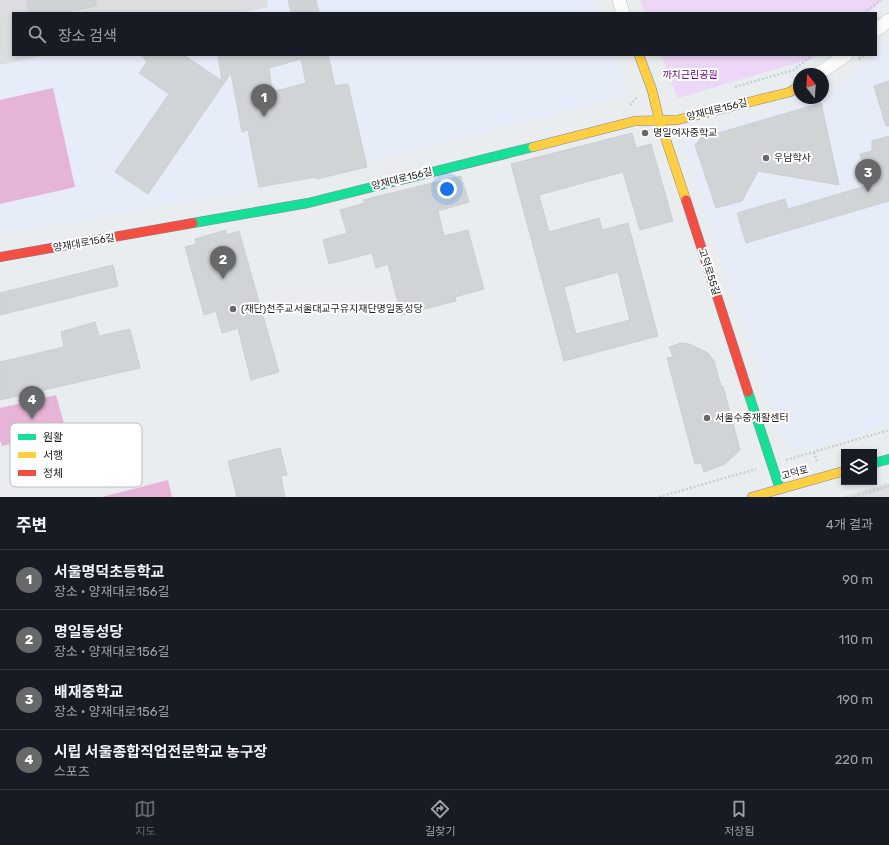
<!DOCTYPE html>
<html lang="ko">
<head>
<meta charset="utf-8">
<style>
	body { margin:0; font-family:Rubik,"Noto Sans KR",sans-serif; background:#242831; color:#f1f3f6 }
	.controls { position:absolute; right:12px; bottom:12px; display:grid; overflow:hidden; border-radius:0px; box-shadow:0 2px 6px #0003 }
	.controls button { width:36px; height:36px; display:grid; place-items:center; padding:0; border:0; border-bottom:1px solid #363941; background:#171b24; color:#f1f3f6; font:20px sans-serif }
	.compass { position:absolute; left:793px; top:68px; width:36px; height:36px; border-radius:50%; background:#171b24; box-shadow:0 2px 6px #0003; rotate:343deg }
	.you { position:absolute; left:447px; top:189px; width:14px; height:14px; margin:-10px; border:3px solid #fff; border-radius:50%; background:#1a73e8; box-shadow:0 0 0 6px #1a73e833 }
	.badge { display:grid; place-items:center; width:26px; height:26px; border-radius:50%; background:#676869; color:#fff; font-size:13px; font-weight:700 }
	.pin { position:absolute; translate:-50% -33px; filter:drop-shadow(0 1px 2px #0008) }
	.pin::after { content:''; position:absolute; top:21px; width:14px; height:12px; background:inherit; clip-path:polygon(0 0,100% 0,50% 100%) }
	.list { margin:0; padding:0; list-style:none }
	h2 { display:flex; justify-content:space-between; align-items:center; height:52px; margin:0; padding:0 16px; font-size:17px }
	h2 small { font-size:13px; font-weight:400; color:#9ea1a6 }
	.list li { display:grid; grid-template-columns:26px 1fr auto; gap:12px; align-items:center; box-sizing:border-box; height:60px; padding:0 16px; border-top:1px solid #363941 }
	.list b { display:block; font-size:15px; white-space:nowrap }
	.list p { margin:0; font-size:13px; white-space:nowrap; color:#9ea1a6 }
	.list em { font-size:13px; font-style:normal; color:#9ea1a6 }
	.icon { flex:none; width:22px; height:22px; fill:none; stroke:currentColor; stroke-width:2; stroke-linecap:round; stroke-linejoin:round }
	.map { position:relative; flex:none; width:889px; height:497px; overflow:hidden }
	.search { position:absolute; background:#171b24; box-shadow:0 2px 6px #0003; left:12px; right:12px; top:12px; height:44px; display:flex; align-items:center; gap:10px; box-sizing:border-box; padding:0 14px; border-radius:0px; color:#9ea1a6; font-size:15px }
	.sheet { height:292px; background:#171b24 }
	nav { display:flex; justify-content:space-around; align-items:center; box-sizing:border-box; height:56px; border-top:1px solid #363941; background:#171b24; font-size:11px; color:#9ea1a6 }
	nav a { display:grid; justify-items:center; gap:2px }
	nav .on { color:#676869 }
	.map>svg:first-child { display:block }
</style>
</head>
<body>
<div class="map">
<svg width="889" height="497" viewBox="0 0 889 497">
	<rect width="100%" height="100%" fill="#e9edef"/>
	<!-- residential -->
	<g fill="#dbddde">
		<polygon points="0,0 267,0 268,7 240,13 13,13 13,55 47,55 0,65"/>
		<polygon points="889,483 889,497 842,497"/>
	</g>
	<!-- education -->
	<g fill="#e6ecf8">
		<polygon points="267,0 595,0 599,13 240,13 268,7"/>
		<polygon points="889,43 889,425 800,451 785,443 682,140 816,98 823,98 823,96 830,94"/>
		<polygon points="47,55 614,55 628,95 381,158 311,181 0,234 0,65"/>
	</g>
	<!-- park -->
	<g fill="#ecd7f6">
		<polygon points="640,0 884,0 868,13 645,13"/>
		<polygon points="661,55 818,55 814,58 678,98"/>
	</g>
	<!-- pitch -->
	<g fill="#e5b4d7">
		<polygon points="53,88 75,187 0,204 0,100"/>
		<polygon points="56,395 66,431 2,446 0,440 0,408"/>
		<polygon points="168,480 172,497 102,497"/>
	</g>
	<!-- building -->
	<g fill="#d0d4d6" stroke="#cad0d2" fill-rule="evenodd">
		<polygon points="27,0 96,0 96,6 58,13 29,13"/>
		<polygon points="288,0 316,0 319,13 291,13"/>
		<path d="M141,55H184L222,81L218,55H328L335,86L348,84L367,167L317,179V177L259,187L248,130L242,132L231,73L148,194L115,172L169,94L139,73L147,62ZM301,59L306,83L272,92L269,68Z"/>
		<polygon points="889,81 889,126 886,126 874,86"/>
		<polygon points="821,103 839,185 758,171 742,201 716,208 695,145 701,138"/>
		<path d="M632,133L636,148L651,144L673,221L640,230L623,172L539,195L549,232L599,218L602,230L628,223L658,336L564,361L511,164ZM618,272L630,320L576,334L564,287Z"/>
		<polygon points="889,136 889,201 746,243 737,213 785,199 788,209 869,185 860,154 872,151 872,141"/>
		<polygon points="461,176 469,202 438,211 444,236 468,230 484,289 455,297 456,301 401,315 388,264 376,268 372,253 329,264 323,240 347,233 340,210 365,203 363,200"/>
		<polygon points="226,230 227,235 239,231 279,372 251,380 238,328 222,333 216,311 204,315 185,247 196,244 195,239"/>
		<polygon points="113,265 118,286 0,315 0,293"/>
		<polygon points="95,322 99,336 130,329 140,368 0,400 0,362 64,347 61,332"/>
		<polygon points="681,343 689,344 708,353 714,361 721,386 723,386 740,450 725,464 704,472 701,463 695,464 667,358 673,357 669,347"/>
		<polygon points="280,448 287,475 281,476 285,497 237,497 228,461"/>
	</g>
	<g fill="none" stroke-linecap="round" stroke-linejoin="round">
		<defs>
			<g id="street">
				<polyline points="619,0 623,13"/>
				<polyline points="876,30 889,20"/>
				<polyline points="818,74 846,55"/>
			</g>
			<g id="fast">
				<polyline points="193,223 308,203 533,147"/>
				<polyline points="748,392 780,489"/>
				<polyline points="874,463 889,459"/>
			</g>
			<g id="slow">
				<polyline points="639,55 652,90 659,119 686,200"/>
				<polyline points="533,147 635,121 677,120 790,92 799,86"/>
				<polyline points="752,497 844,471"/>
			</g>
			<g id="jam">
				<polyline points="686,200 748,392"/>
				<polyline points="0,257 193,223"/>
			</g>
		</defs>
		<!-- street casing -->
		<use href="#street" stroke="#bcbebf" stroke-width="14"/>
		<!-- fast casing -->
		<use href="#fast" stroke="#80879a" stroke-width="10"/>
		<!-- slow casing -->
		<use href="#slow" stroke="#80879a" stroke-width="10"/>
		<!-- jam casing -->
		<use href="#jam" stroke="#80879a" stroke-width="10"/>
		<!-- path -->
		<g stroke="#c2d0ce" stroke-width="2.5" stroke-dasharray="2 2" stroke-linecap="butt">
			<polyline points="864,13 880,0"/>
			<polyline points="859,59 864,55"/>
			<polyline points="735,87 794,70 812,55"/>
			<polyline points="630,105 637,97"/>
			<polyline points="814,452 817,461"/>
			<polyline points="786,460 889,430"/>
			<polyline points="659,497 756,469"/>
			<polyline points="854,497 889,486"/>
		</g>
		<!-- street -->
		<use href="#street" stroke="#fcfcfd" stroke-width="13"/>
		<!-- fast -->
		<use href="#fast" stroke="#16e098" stroke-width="9"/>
		<!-- slow -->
		<use href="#slow" stroke="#ffcf43" stroke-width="9"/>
		<!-- jam -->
		<use href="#jam" stroke="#f24e42" stroke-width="9"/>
	</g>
	<!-- markers -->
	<g fill="#676869" stroke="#fff" stroke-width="1.5">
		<circle cx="645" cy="133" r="4"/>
		<circle cx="766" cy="158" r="4"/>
		<circle cx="233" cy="309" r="4"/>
		<circle cx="707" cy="418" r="4"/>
	</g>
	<g text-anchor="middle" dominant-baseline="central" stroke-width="4" stroke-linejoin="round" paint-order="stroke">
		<!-- park labels -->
		<g font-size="10" fill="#6a0a84" stroke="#fff">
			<text x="690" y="75">까치근린공원</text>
		</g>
		<!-- street labels -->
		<g font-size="10" fill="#212121" stroke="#fff">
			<text transform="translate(717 110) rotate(-14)">양재대로156길</text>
			<text transform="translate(402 179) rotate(-14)">양재대로156길</text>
			<text transform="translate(84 243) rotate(-10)">양재대로156길</text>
			<text transform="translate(709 272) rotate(72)">고덕로55길</text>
			<text transform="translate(795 473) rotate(-15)">고덕로</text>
		</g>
		<!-- poi labels -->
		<g font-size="10" fill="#212121" stroke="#fff" text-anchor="start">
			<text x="653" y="133">명일여자중학교</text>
			<text x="774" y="158">우남학사</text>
			<text x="241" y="309">(재단)천주교서울대교구유지재단명일동성당</text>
			<text x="715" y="418">서울수중재활센터</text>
		</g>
	</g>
	<!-- legend -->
	<rect x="10" y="423" width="132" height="64" rx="6" fill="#fff" stroke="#bcbcbc" stroke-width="1"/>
	<rect x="18" y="434" width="18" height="6" fill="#16e098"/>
	<rect x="18" y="452" width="18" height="6" fill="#ffcf43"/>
	<rect x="18" y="470" width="18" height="6" fill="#f24e42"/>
	<g font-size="11" fill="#212121">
		<text x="43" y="441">원활</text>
		<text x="43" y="459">서행</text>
		<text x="43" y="477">정체</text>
	</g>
</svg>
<div class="controls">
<button><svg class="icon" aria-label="layers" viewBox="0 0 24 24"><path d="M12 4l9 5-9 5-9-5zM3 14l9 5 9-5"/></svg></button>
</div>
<svg class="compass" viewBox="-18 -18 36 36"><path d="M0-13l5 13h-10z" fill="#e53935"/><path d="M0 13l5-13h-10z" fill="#9ea1a6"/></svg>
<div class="you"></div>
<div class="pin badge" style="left:264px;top:117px">1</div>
<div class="pin badge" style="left:223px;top:279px">2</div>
<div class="pin badge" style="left:868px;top:192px">3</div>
<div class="pin badge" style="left:32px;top:419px">4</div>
<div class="search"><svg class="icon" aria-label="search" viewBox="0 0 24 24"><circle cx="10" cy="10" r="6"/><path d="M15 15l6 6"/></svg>장소 검색</div>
</div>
<section class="sheet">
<h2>주변<small>4개 결과</small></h2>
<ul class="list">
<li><span class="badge">1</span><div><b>서울명덕초등학교</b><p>장소 · 양재대로156길</p></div><em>90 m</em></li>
<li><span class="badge">2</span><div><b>명일동성당</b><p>장소 · 양재대로156길</p></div><em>110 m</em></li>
<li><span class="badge">3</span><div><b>배재중학교</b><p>장소 · 양재대로156길</p></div><em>190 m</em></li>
<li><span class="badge">4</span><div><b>시립 서울종합직업전문학교 농구장</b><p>스포츠</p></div><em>220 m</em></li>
</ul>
</section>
<nav>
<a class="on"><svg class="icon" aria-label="map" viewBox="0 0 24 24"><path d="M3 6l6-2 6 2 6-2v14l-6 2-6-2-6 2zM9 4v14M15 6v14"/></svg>지도</a>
<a><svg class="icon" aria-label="directions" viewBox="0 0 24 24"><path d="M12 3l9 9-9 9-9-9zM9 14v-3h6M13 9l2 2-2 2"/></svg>길찾기</a>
<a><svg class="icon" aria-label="saved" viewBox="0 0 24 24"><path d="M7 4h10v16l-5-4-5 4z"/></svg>저장됨</a>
</nav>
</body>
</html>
